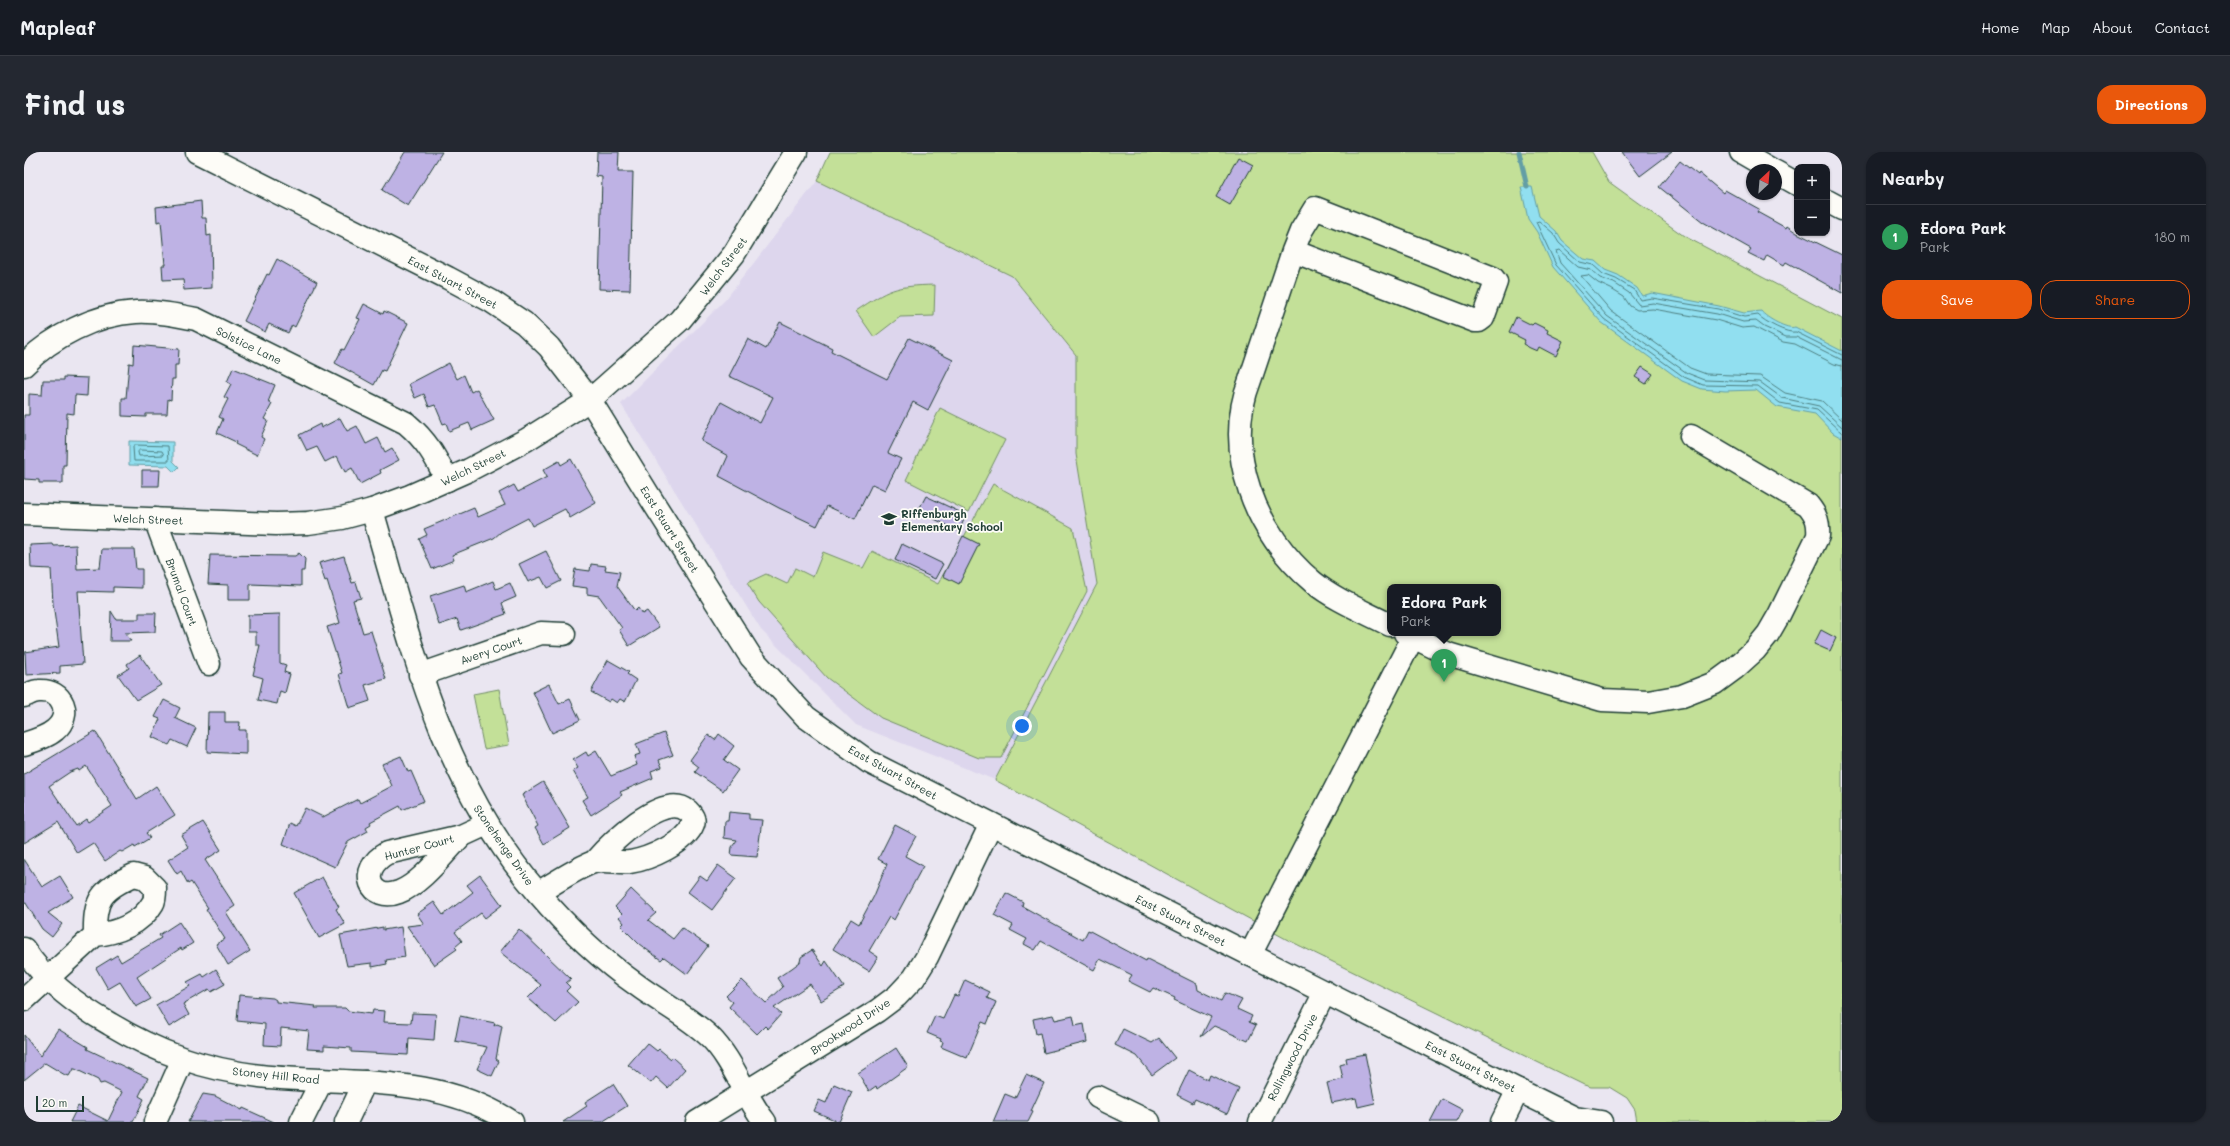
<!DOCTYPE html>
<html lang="en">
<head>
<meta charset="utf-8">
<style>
	body { margin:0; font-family:Mali,sans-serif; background:#242831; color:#f1f3f6 }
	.controls { position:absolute; right:12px; top:12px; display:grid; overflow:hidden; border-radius:8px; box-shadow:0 1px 3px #0004 }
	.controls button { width:36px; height:36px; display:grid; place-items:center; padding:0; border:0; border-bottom:1px solid #363941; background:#171b24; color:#f1f3f6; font:20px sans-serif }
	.compass { position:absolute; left:1722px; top:12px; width:36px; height:36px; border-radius:50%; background:#171b24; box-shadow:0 1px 3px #0004; rotate:26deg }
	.scale { position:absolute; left:12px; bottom:10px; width:48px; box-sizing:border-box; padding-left:4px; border:2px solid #1f3d34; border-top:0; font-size:11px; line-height:14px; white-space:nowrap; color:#1f3d34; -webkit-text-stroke:3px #fdfcf7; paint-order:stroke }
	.you { position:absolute; left:998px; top:574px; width:14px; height:14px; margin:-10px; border:3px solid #fff; border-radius:50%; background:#1a73e8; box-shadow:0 0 0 6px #1a73e833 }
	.badge { display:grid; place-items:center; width:26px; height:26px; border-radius:50%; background:#ea580c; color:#fff; font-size:13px; font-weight:700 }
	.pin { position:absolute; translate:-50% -33px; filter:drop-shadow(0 1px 2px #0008) }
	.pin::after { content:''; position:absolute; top:21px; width:14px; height:12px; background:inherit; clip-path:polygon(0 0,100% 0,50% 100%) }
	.popup { position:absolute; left:1363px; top:432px; width:114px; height:52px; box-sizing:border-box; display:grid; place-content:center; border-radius:8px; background:#171b24; filter:drop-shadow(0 1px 3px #0005); font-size:13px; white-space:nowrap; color:#9ea1a6 }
	.popup b { font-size:15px; color:#f1f3f6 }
	.popup::after { content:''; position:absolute; left:50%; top:100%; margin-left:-8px; border:8px solid transparent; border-top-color:#171b24 }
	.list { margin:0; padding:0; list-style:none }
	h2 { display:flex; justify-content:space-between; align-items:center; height:52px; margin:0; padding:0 16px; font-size:17px }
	h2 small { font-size:13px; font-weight:400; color:#9ea1a6 }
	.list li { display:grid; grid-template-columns:26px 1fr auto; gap:12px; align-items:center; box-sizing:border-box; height:64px; padding:0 16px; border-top:1px solid #363941 }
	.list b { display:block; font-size:15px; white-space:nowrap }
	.list p { margin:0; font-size:13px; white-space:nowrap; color:#9ea1a6 }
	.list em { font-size:13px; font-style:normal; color:#9ea1a6 }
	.actions { display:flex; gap:8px; padding:12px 16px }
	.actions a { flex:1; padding:9px 0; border:1px solid #ea580c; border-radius:16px; text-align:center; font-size:14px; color:#ea580c }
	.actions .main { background:#ea580c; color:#fff }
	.map { position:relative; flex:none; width:1818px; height:970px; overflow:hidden; border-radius:16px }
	header { display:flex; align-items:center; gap:24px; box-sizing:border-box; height:56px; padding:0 20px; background:#171b24; border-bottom:1px solid #363941 }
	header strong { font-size:19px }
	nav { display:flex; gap:22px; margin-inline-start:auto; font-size:14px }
	.intro { display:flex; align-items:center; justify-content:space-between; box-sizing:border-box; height:96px; padding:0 24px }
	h1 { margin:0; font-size:28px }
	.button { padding:10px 18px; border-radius:16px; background:#ea580c; color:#fff; font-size:14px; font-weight:700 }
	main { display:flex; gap:24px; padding:0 24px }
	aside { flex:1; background:#171b24; border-radius:16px; box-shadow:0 1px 3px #0004 }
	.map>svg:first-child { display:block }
</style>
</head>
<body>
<header>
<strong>Mapleaf</strong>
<nav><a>Home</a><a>Map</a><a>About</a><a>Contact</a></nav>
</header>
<div class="intro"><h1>Find us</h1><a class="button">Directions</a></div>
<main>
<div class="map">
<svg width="1818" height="970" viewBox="0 0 1818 970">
	<rect width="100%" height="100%" fill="#eae6f1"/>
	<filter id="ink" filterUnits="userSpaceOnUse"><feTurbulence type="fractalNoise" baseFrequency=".025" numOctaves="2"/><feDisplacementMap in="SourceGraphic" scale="8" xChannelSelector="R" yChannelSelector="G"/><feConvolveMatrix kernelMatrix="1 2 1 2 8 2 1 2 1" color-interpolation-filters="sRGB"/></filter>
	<g filter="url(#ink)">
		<!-- built -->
		<polygon fill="#ddd6ed" points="793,29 988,124 1052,203 1052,302 1073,432 971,628 832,573 737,478 597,252 702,147"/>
		<!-- green -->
		<g fill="#c3e098" stroke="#718e66" fill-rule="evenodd">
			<path d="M806,0H1568L1585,30L1660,84L1818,167V970H1613L1611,958L1603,946L1585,935H1567L1560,933L1262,787L971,628L1073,432L1052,302V203L988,124L793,29ZM1366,435H1474V481H1366Z"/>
			<path d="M911,133L910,164L876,165L850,185L832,159C865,137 870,134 911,133Z"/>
			<polygon points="916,256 981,288 945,360 882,328"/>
			<polygon points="969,332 1049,376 1063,439 977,606 955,606 857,566 803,526 735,450 723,431 742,422 763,432 771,416 789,425 799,400 839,416 848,399 914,432"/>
			<polygon points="475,537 485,593 460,597 449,542"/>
		</g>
		<!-- water -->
		<g fill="#91dff0" stroke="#639ea5">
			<path d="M1497,35H1508L1515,64L1532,79L1538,89L1559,107L1571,109L1581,118L1594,123L1613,136L1618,144L1628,141L1695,154L1720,161L1737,159C1742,166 1764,178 1771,175L1818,199V286L1809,281L1791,262L1753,255L1732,238L1701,239L1678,237L1658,229L1577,170L1529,115L1513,80L1504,67Z"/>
			<polygon points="105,289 149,290 149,309 155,315 150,320 144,314 105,313"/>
		</g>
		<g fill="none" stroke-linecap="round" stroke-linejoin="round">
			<!-- shore -->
			<g stroke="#4d7e7f" stroke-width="1">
				<path d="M1818,203L1772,180C1763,182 1741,170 1734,163L1720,165L1694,157L1628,146L1616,148L1610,138L1592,127L1579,122L1569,113L1556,110L1535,91L1529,81L1515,69L1512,70L1532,113L1580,167L1660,225L1679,233L1734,234L1756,251L1793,258L1818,281"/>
				<polyline points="1818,208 1772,185 1762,185 1740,175 1732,169 1719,170 1693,162 1629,151 1615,153 1605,141 1590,131 1576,126 1567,118 1554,115 1535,98 1532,99 1536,111 1583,164 1663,221 1681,228 1736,230 1758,246 1795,254 1818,275"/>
				<polyline points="1818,214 1810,212 1771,192 1759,190 1730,175 1718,176 1692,168 1629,157 1613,158 1606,154 1600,145 1587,137 1574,131 1564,123 1557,124 1587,159 1666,216 1682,222 1736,224 1761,241 1798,249 1818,268"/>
				<polygon points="111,293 144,294 145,309 110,309 109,295"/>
				<polygon points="116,298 138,299 140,303 115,304 114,300"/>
			</g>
			<!-- stream -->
			<polyline stroke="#639ea5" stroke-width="5" points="1495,0 1503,35"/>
		</g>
		<!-- building -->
		<g fill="#beb2e4" stroke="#1f3d34" fill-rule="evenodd">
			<polygon points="381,0 418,0 384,54 358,38"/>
			<polygon points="573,0 595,0 594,20 609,20 606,138 575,137 578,25 572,24"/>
			<polygon points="1598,0 1648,0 1616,24"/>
			<polygon points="1214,5 1229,13 1206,53 1192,45"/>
			<polygon points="1656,9 1674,23 1675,21 1699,41 1701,38 1735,57 1733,60 1762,76 1763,74 1773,81 1818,103 1818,141 1762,110 1760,113 1743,103 1740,109 1724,101 1727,97 1679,70 1635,35"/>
			<polygon points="177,49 178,66 182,66 183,84 187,83 188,136 160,138 159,127 139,128 138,113 141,113 137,69 133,70 132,55"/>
			<polygon points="253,107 293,130 271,175 268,173 264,181 245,172 241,180 220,169 243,122 245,123"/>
			<polygon points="340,152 359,162 360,159 384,171 361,219 358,218 350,233 311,211 318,197 320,198 336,167 333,166"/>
			<polygon points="1492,165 1508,173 1510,171 1524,178 1523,181 1539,189 1532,204 1515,195 1513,199 1506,196 1499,192 1501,188 1485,180"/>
			<polygon points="756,170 808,196 807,199 863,227 885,186 929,208 904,258 889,250 864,301 877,307 861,338 848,332 831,367 803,354 793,374 755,356 695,324 704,304 677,289 697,250 736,271 749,245 705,224 724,187 742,197"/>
			<polygon points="110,193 155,197 154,213 151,213 151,227 148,227 147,248 144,247 143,262 122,262 122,265 98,264 98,246 102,246 105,211 109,212"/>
			<polygon points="425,211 433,227 440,223 447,240 453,237 470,268 448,278 445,271 425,279 422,271 419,272 411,253 405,255 400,242 391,246 385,232"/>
			<polygon points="1618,215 1629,222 1622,232 1611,225"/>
			<polygon points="209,216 251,233 244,250 248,252 240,267 244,269 237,285 240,287 233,303 211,292 212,290 193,281 199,267 195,265 204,247 200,245 207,232 203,230"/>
			<polygon points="40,225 64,226 63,244 51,243 50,262 43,261 42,313 39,313 39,331 15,331 15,328 0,327 0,263 5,263 5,242 18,243 19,228 40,228"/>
			<polygon points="316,266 323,279 333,274 342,292 354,286 361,300 368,296 375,308 356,318 357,321 336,332 328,316 321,320 313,304 301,310 293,295 283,299 275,283 296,272 297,276"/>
			<polygon points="547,307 572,351 546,366 541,357 508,374 504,366 477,380 470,386 428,403 430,408 408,417 395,387 403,383 400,377 450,356 454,365 481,353 475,341 490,333 494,340 523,325 519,318 535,309 537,313"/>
			<polygon points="118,318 136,318 135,334 118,334"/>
			<polygon points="902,344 942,363 935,379 894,359"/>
			<polygon points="939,384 955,392 935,432 919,424"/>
			<polygon points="29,392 30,394 52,393 53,417 76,416 78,397 110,397 112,417 118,417 118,436 89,435 89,440 54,439 59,512 36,514 36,521 2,523 1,500 35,495 29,452 27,417 7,416 6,393"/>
			<polygon points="878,392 919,412 911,427 871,408"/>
			<polygon points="522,399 537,429 523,436 517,425 504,430 495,412"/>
			<polygon points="275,401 281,407 280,419 277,419 277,434 226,432 226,448 204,448 204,433 184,432 186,403 271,404"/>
			<polygon points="320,404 328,431 332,430 337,446 329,448 339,481 347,479 362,527 341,533 346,549 325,556 315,522 318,521 303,475 316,471 303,428 301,429 295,411"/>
			<polygon points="567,412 582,414 581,418 596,420 593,434 611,459 614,456 618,462 623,459 635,475 605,494 595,478 598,476 575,444 563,442 563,436 548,434 551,417 566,419"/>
			<polygon points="469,429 472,437 486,431 492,445 478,451 482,462 437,478 433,467 415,473 406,444 440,433 442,440"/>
			<polygon points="87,459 92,467 115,467 115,461 132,461 131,480 101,481 107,489 86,489"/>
			<polygon points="256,462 256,511 262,513 260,520 266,522 261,541 256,539 253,552 234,548 239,526 229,523 236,493 232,493 232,480 224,480 224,463"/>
			<polygon points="1797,478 1812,486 1806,499 1790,492"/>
			<polygon points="116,503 137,533 112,548 94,523 105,516 103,512"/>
			<polygon points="584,508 605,520 603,522 612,528 601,550 596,547 593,551 587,547 585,550 567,540"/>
			<polygon points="525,532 535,552 546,547 556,568 528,581 509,540"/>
			<polygon points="140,548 156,556 151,566 172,576 163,595 148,588 145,593 128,585 136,567 131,565"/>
			<polygon points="184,560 201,560 201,570 216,570 215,578 222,578 222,602 183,600"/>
			<path d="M71,579L113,647L132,634L151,663L122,681L126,686L111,695L110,693L98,700L96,699L81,709L69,691L53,701L34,670L0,691V622ZM62,614L88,654L64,670L62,667L52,674L25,634L46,620L54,617L55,619Z"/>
			<polygon points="640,581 649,603 635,608 638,615 627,619 629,626 596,640 598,643 567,663 558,648 564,645 549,619 554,616 549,608 562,600 564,604 572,599 587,624 613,613 610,604 616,602 612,592"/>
			<polygon points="695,582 710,594 700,608 714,618 699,639 671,620 675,615 666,608 684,583 691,588"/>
			<polygon points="377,604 384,620 387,619 400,649 378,658 376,654 346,670 347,672 342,675 344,679 324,690 311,715 259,692 266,671 272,674 281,656 299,665 334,647 336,651 368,634 358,612"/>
			<polygon points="519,630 546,676 520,692 511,676 514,674 498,643"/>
			<polygon points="705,660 725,662 725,667 738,668 733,705 707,703 708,695 713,688 700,686 701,669 704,669"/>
			<polygon points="179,670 197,698 181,708 211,754 202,760 226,799 204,813 192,792 201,787 182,757 184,756 167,730 164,732 157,719 153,722 144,708 164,695 157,683"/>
			<polygon points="871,673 892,684 881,704 899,714 870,768 865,765 845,799 854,805 845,819 809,797 827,767 835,772 850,744 863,712 854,707"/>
			<polygon points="0,707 18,735 36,724 49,745 24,761 38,772 28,785 18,777 0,748"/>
			<polygon points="694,713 712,726 688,758 664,740 676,724 683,729"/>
			<polygon points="456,723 478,753 461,766 457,761 431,780 438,789 431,795 433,797 410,813 383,774 400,772 393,762 410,750 419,763 449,740 443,733"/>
			<polygon points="298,725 315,755 312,757 321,772 295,786 270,741"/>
			<polygon points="607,737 632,761 624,768 649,787 658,776 684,794 663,822 640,805 637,808 615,792 597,774 600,771 595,765 598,762 591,755"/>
			<polygon points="982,741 999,750 998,754 1059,788 1064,778 1122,809 1123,807 1173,832 1174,838 1197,849 1201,841 1218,848 1213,857 1228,864 1225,870 1232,873 1224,889 1190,874 1177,885 1187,865 1150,848 1151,846 1129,836 1126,840 1104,829 1108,823 1076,807 1070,818 1017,789 1011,798 1000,792 1003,787 986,778 989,773 970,763"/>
			<polygon points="155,770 169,791 158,798 157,796 113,825 127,847 112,855 96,830 84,837 72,816 93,803 97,810 137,786 135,783"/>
			<polygon points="359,775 359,778 377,775 381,805 362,808 363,812 348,815 348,811 323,814 316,783"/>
			<polygon points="495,777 547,827 542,831 546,835 542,839 554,850 532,871 504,846 517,833 476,800"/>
			<polygon points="788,798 799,814 802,809 820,835 797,849 786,832 750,856 757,862 744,877 741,874 733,882 705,855 709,850 702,844 718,828 742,851 759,835 753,826 768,816 776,810 777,805"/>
			<polygon points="192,817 201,832 187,840 185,837 159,852 165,863 145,875 132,853 166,834 163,830 178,822 180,825"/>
			<polygon points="941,828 966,840 963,846 972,850 963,872 958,870 943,906 917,895 919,890 916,889 917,887 903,881 911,864 919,867 930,843 934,844"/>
			<polygon points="215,843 249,846 252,848 252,850 292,854 291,856 321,856 324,859 348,862 349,858 361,859 360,870 387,871 388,861 412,862 410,888 385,886 384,903 327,900 327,896 300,894 300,898 283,897 285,879 257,876 256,894 240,893 241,872 213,869"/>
			<polygon points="1029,863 1031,868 1049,864 1051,874 1060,872 1063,890 1020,901 1016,881 1012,882 1009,867"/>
			<polygon points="436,864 471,871 470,874 473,872 478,874 472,907 475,909 468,924 453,917 463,895 431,889"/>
			<polygon points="34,877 64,895 63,897 124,926 115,944 120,947 109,970 46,970 54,954 84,969 98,940 80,931 76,932 74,928 51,917 49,917 45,924 41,923 21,911 0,928 0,883 16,904"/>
			<polygon points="1099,877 1128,891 1135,886 1151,906 1128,923 1113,904 1091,893"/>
			<polygon points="623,891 633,899 635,897 647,907 648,905 661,917 644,936 632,925 627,931 604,913"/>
			<polygon points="872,896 884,915 853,937 852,934 845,939 834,921"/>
			<polygon points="1341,902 1351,951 1334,955 1332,946 1308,951 1303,931 1319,927 1316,913 1323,911 1322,906"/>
			<polygon points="1165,918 1184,928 1186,923 1215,937 1203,962 1171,947 1169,951 1153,943"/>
			<polygon points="1002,923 1020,931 1007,959 1009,960 1004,970 969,970 981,942 991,946"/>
			<polygon points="589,932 603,954 578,970 539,970 563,954 561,950"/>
			<polygon points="810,932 828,940 815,970 790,959 795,948 802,951"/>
			<polygon points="179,942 191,944 218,958 219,956 250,970 164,970"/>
			<polygon points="1418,947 1439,958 1433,970 1406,970"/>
		</g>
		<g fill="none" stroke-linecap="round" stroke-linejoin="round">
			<defs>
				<g id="minor">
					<polyline points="173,0 424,126 467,149 500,171 525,195 566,248 624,342 727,505 782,565 845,610 1494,938 1551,966 1577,970"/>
					<polyline points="1717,0 1748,18"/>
					<polyline points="1752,20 1773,32"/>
					<polyline points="1803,49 1818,57"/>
					<path d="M1269,99L1451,169H1455L1459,166L1472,130L1469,126L1291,56L1277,79L1269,99L1226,228C1198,299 1232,383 1289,430C1311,448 1341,460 1366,473"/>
					<path d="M0,213C27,185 72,162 112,160C132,159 152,163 172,167L382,271C403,289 411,304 423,328"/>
					<path d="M348,358C388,495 418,630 514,741C543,775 576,807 613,833C637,851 664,864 686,885C710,909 720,944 741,970"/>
					<polyline points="0,362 252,372 284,371 318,366 348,358 386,344 445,318 502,288 566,248 656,168 710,102 772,0"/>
					<polyline points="131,367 185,512"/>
					<path d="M1381,481L1424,502L1578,548L1624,550L1658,544L1691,531L1710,517L1731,498L1744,482L1755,463L1794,384C1795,371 1793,364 1784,353L1667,284"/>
					<polyline points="396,523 517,481 540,482"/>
					<path d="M0,544C5,542 10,539 15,539C39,537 49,563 31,578C23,585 10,589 0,592"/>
					<path d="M437,684C421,700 397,732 375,740C347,751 332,718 363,701L437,684L463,672"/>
					<path d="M514,741C527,733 556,714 570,710C581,707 594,711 606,710C625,707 662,691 669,672C671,667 668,663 664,659C639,638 585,693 570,710"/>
					<path d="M0,797C20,828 54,854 86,872C134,901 180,917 236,924C324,934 409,920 488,970"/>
					<polyline points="1226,803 1389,485"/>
					<path d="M0,848L71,783C93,781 117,772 129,751C131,748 131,741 131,736L121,726L110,723C77,738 70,747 71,783"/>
					<polyline points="1074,945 1125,970"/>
					<polyline points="131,970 159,907"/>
					<polyline points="277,970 298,928"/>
					<polyline points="322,970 341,930"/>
					<polyline points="673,970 853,859 873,844 890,826 903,805 967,672"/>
					<polyline points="1236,970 1301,840"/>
					<polyline points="1478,970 1494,938"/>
				</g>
			</defs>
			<!-- minor casing -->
			<use href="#minor" stroke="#1f3d34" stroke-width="25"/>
			<!-- minor -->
			<use href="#minor" stroke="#fdfcf7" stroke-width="22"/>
		</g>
	</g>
	<!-- icons -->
	<defs>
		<symbol id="school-bare" viewBox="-9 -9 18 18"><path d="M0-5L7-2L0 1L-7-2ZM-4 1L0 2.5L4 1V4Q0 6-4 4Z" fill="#1f3d34" stroke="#fdfcf7" stroke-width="2.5" paint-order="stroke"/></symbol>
	</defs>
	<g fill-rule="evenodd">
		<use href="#school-bare" x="854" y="356" width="22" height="22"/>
	</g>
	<g text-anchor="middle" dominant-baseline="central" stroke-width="3.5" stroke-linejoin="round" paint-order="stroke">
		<!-- street labels -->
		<g font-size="11" fill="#1f3d34" stroke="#fdfcf7">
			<text transform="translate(699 114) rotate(-53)">Welch Street</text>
			<text transform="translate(429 130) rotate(28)">East Stuart Street</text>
			<text transform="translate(225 193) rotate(26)">Solstice Lane</text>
			<text transform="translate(449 315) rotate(-26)">Welch Street</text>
			<text transform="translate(124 367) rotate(2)">Welch Street</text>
			<text transform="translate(646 377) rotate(58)">East Stuart Street</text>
			<text transform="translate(158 440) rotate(70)">Brumal Court</text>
			<text transform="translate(467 498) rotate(-19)">Avery Court</text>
			<text transform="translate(869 620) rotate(29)">East Stuart Street</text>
			<text transform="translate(480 693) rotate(55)">Stonehenge Drive</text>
			<text transform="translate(395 695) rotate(-15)">Hunter Court</text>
			<text transform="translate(1157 768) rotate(27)">East Stuart Street</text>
			<text transform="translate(826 874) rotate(-33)">Brookwood Drive</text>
			<text transform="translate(1268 905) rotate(-63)">Rollingwood Drive</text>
			<text transform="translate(1447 914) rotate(27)">East Stuart Street</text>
			<text transform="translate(252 923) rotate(6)">Stoney Hill Road</text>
		</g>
		<!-- poi labels -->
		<g font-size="11" font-weight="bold" fill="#1f3d34" stroke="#fdfcf7" text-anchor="start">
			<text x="877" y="361">Riffenburgh<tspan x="877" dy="13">Elementary School</tspan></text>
		</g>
	</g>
</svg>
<div class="controls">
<button>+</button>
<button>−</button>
</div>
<svg class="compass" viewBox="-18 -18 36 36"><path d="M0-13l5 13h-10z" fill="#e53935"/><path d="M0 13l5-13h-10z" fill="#9ea1a6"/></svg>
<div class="scale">20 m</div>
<div class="you"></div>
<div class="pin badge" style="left:1420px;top:530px;background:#2e9e5b">1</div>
<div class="popup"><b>Edora Park</b>Park</div>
</div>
<aside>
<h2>Nearby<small></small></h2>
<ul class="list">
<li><span class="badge" style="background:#2e9e5b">1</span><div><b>Edora Park</b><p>Park</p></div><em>180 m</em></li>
</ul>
<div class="actions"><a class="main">Save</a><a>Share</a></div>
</aside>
</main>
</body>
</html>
